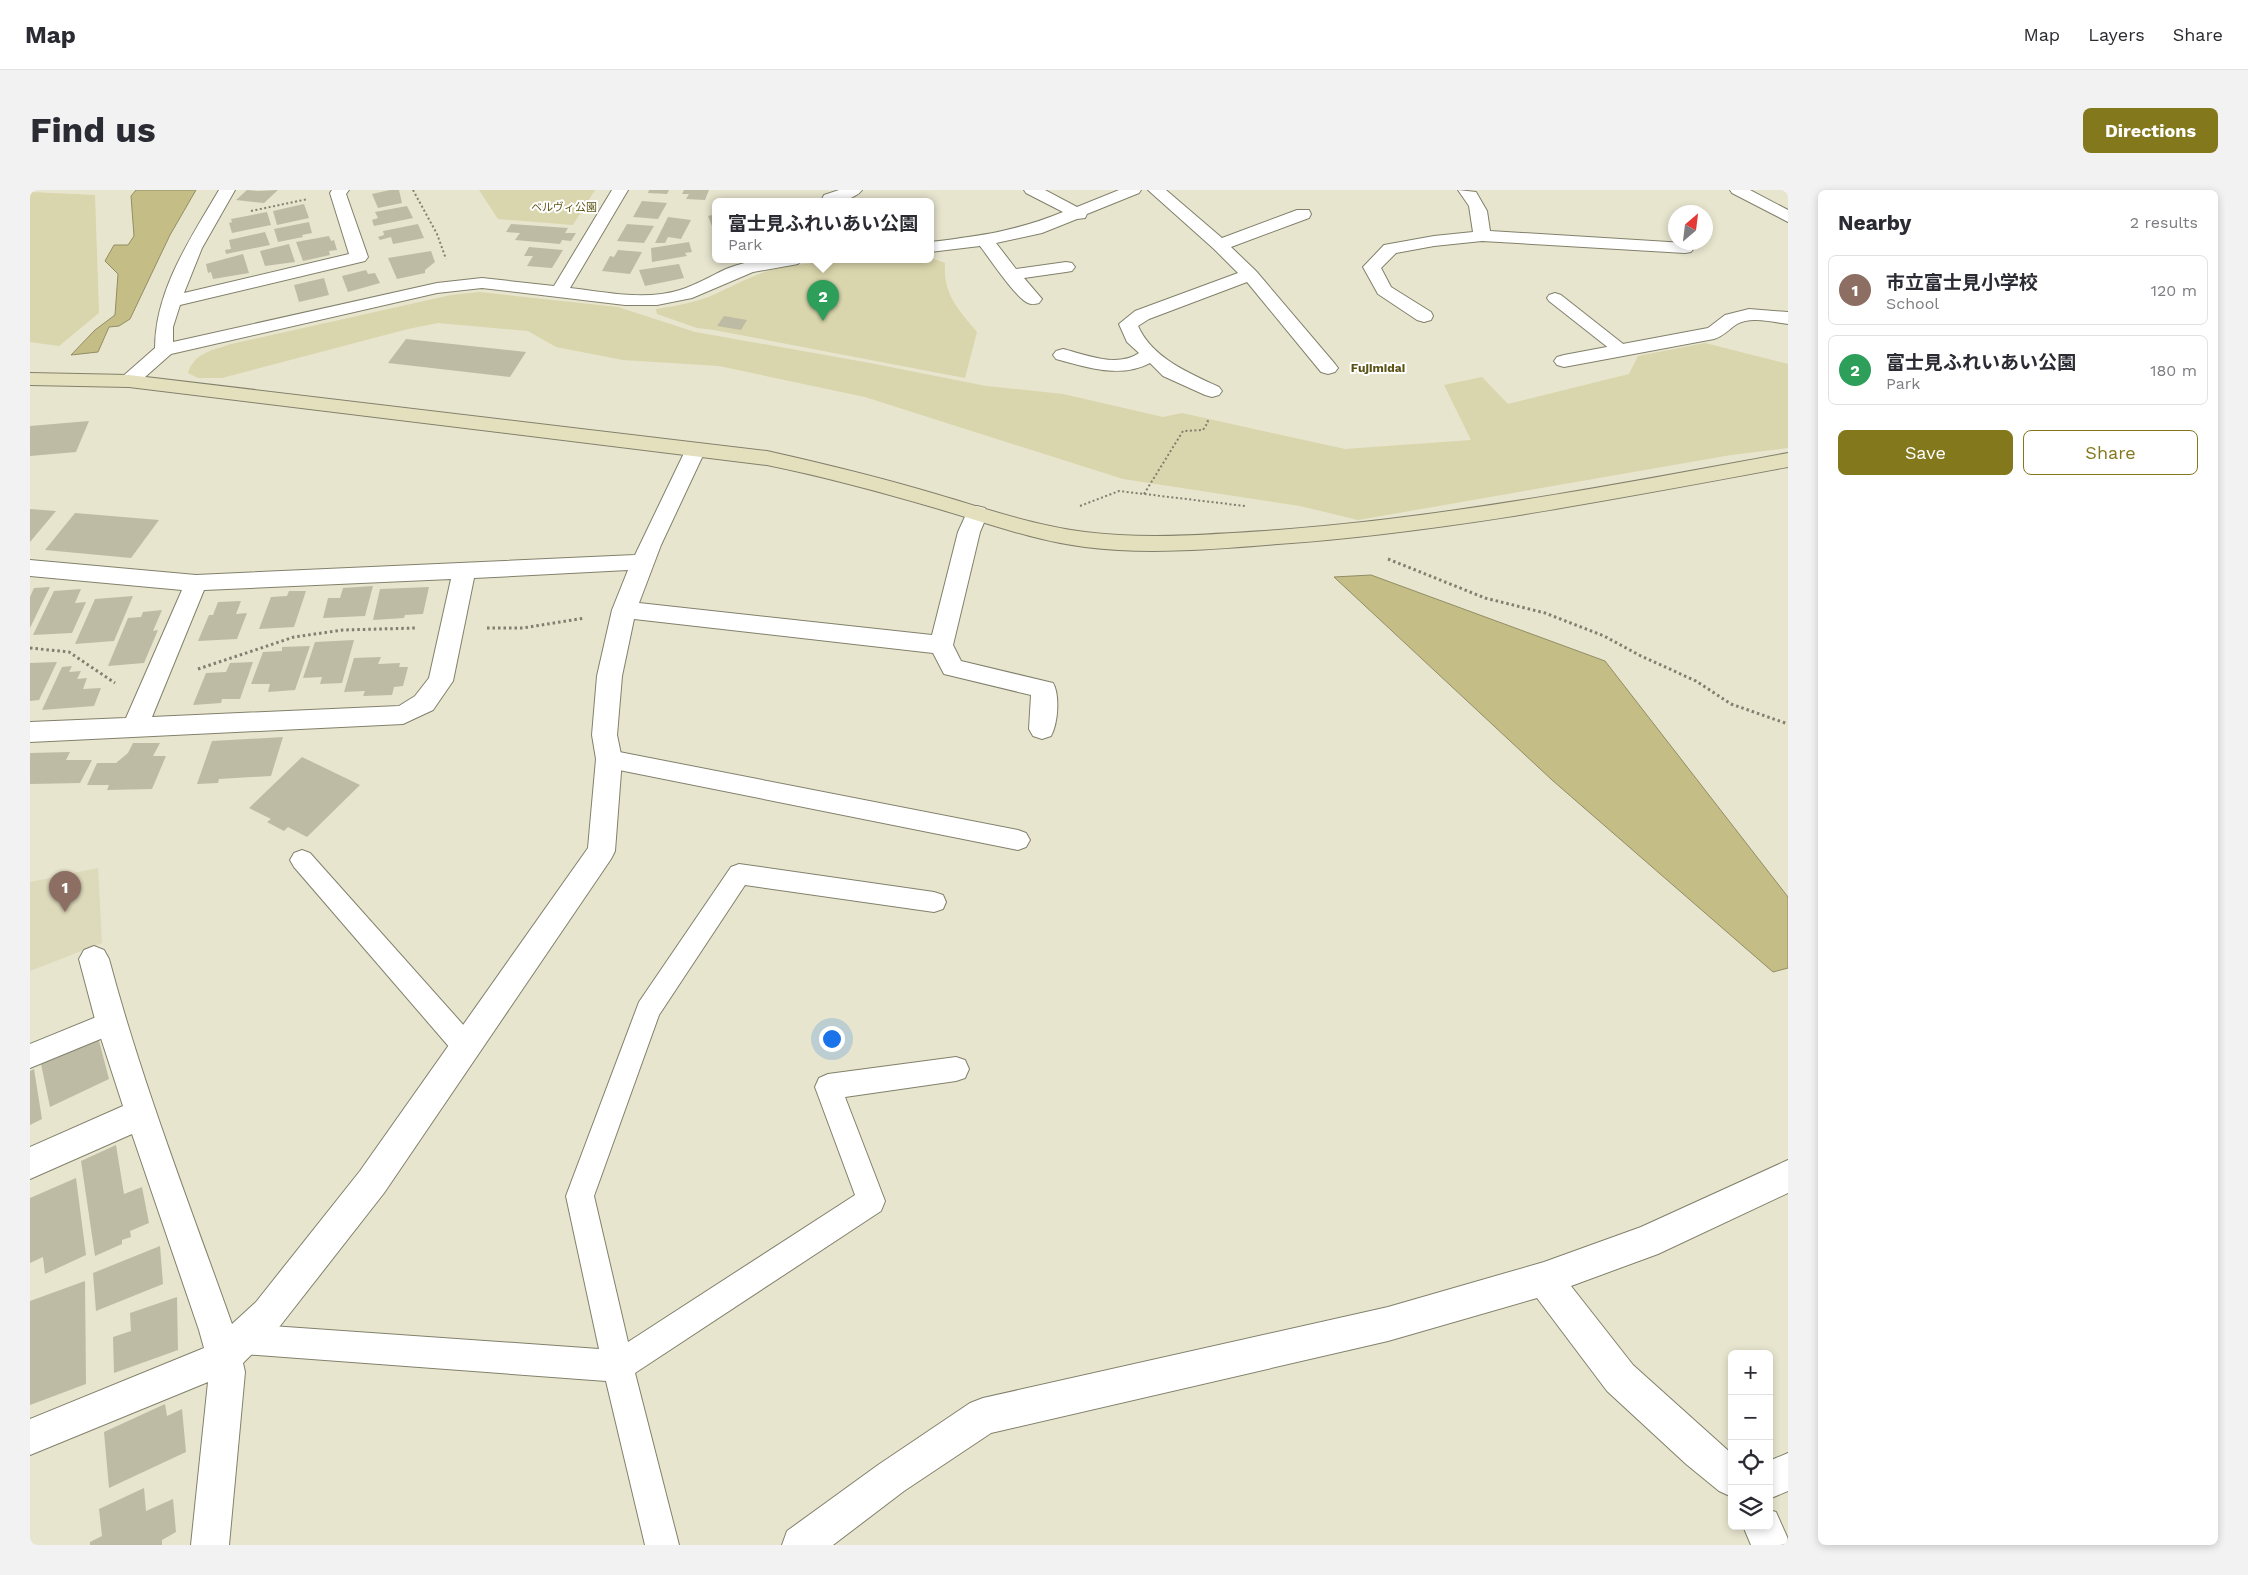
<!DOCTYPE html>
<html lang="en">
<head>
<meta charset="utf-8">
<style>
	body { margin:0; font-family:"Work Sans","Noto Sans JP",sans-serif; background:#f2f2f3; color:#2b2b33 }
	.controls { position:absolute; right:15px; bottom:15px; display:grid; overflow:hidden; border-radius:8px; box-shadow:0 2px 8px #0003 }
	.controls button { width:45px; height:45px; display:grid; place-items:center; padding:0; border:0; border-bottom:1px solid #e1e1e2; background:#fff; color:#2b2b33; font:25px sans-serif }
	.compass { position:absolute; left:1638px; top:15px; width:45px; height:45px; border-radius:50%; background:#fff; box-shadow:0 2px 8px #0003; rotate:28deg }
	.you { position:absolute; left:801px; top:848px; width:18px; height:18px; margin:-12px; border:4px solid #fff; border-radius:50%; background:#1a73e8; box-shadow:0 0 0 8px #1a73e833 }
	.badge { display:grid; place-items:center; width:32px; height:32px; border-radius:50%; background:#84781d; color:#fff; font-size:16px; font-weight:700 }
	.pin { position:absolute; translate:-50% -41px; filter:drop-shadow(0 1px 2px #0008) }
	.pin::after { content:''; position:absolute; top:26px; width:18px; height:15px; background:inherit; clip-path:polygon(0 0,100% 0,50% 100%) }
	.popup { position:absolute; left:682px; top:8px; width:222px; height:65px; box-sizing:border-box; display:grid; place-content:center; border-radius:8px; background:#fff; filter:drop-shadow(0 1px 4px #0005); font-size:16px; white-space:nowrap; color:#7c7c81 }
	.popup b { font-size:19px; color:#2b2b33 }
	.popup::after { content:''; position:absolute; left:50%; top:100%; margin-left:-10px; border:10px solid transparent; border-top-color:#fff }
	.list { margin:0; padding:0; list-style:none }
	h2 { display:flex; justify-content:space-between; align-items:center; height:65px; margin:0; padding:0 20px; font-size:21px }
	h2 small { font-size:16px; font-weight:400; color:#7c7c81 }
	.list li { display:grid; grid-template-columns:32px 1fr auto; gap:15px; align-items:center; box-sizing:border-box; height:70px; margin:0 10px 10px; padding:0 10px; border:1px solid #e1e1e2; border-radius:8px }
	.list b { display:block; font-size:19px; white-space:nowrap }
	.list p { margin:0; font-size:16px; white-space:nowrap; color:#7c7c81 }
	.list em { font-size:16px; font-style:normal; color:#7c7c81 }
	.actions { display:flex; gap:10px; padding:15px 20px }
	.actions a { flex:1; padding:11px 0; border:1px solid #84781d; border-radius:8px; text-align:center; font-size:18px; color:#84781d }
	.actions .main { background:#84781d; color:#fff }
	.icon { flex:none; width:28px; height:28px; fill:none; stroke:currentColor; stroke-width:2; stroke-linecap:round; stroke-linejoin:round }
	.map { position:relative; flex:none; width:1758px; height:1355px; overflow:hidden; border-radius:8px }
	header { display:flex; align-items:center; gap:30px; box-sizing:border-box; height:70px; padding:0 25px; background:#fff; border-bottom:1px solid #e1e1e2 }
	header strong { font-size:24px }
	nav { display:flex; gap:28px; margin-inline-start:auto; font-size:18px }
	.intro { display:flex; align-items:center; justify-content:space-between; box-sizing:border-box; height:120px; padding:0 30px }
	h1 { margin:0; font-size:35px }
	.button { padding:12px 22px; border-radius:8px; background:#84781d; color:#fff; font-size:18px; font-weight:700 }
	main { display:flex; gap:30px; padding:0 30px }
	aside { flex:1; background:#fff; border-radius:8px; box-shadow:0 2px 8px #0003 }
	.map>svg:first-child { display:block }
</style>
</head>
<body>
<header>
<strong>Map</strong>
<nav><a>Map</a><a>Layers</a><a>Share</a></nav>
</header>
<div class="intro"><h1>Find us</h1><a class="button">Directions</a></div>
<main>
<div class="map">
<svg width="1758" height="1355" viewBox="0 0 1758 1355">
	<rect width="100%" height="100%" fill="#e7e5ce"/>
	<!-- built -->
	<polygon fill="#ddd9bb" points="68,678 72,753 0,781 0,692"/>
	<!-- green -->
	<g fill="#d9d5ac">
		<polygon points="449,0 565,0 543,35 468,29"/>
		<polygon points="0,2 65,5 69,123 29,156 0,152"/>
		<path d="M901,68L915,73C913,105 928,119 947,142L935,188L684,140L667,138L627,124L626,119C645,116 663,113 681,106C701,97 720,86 741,80C793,67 847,70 900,70Z"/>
		<path d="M449,102L588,117L665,142L840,173L956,196L1033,204L1133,227L1152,223L1315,259L1441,250L1414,195L1452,187L1478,214L1599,184L1608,166L1675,153L1758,174V258L1701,265L1328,330L1270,316L1093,289L835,207L689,176L593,170L526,157L498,141L408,133L378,139L192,188H168L158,183C164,163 183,160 201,154L421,105Z"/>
	</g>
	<!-- water -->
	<g fill="#c4bd86" stroke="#928d64">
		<polygon points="106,0 166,0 140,45 100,129 89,136 79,137 68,162 41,165 65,140 85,125 88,84 75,71 84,55 98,55 104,46 101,6"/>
		<polygon points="1341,385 1575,471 1758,707 1758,778 1743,782 1522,590 1304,387"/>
	</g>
	<!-- building -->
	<g fill="#bebba5">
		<polygon points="217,0 228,1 248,0 234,13 206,10"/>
		<polygon points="360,0 369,0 372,13 348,18 342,4"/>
		<polygon points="619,0 639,0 637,4 618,3"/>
		<polygon points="654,0 679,0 675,10 656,9 659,4 652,4"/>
		<polygon points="785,8 788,12 768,11"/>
		<polygon points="612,11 637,13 628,29 603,27"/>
		<polygon points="274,14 279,28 247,35 243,21"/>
		<polygon points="377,16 383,28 344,36 342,30 348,28 345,22"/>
		<polygon points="237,22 241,35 202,43 199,33 202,32 201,29"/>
		<polygon points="686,24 686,41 684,41 678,26"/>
		<polygon points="638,27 661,30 651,49 638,47 635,53 625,53"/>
		<polygon points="279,32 282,43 272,45 273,47 248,52 244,39"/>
		<polygon points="388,34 394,48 363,54 361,47 350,50 348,47 354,45 353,41"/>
		<polygon points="481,34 538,38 535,43 546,43 541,51 532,50 530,54 485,50 490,43 476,42"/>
		<polygon points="597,34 624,36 614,53 587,51"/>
		<polygon points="235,42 240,55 196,64 195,60 201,59 199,50"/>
		<polygon points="299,46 301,51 304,50 307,60 299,61 300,65 273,71 266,52"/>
		<polygon points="659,52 662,62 655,63 657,66 622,72 621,58"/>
		<polygon points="259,54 265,72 235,76 230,61"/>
		<polygon points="499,57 533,60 522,78 497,76 503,66 494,66"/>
		<polygon points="588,60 612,62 600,84 572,81 580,66 584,67"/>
		<polygon points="401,61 405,72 395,80 395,83 367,89 358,68"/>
		<polygon points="213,64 219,83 183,89 181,82 178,83 176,74"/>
		<polygon points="649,74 654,88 615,96 609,80"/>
		<polygon points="336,80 338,84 345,83 350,93 318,102 312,86"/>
		<polygon points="294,88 299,105 269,112 264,95"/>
		<polygon points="694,126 717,130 711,140 687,136"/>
		<polygon points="376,149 496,162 480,187 358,173"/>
		<polygon points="59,231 46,262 0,266 0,236"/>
		<polygon points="0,319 26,321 0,352"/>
		<polygon points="45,323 129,330 101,368 15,360"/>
		<polygon points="343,396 335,426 293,428 298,408 310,408 313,398"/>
		<polygon points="20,397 15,407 0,438 0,407 4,398"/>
		<polygon points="399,397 393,424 375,425 374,428 343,430 350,399"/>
		<polygon points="51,399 45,413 56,412 42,443 3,445 24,401"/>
		<polygon points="259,401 276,401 264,437 229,439 241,407 257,406"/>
		<polygon points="103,406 84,451 45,454 65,409"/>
		<polygon points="211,411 206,424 217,423 207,449 168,451 179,425 183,425 188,412"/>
		<polygon points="132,420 123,441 128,440 114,473 78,476 98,428 111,427 113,422"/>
		<polygon points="324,450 312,493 290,494 292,487 273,488 285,452"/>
		<polygon points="280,456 265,500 238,502 240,494 221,494 233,462 252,461 252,457"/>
		<polygon points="351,467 348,474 370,473 369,477 378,477 373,496 364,497 362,505 333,506 335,501 314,502 324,468"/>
		<polygon points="27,472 9,510 0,511 0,473"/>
		<polygon points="223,472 210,509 192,509 191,513 163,515 176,483 196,482 200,473"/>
		<polygon points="42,476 39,482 51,481 47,489 57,488 53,499 71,498 64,516 12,520 32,477"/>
		<polygon points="253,547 241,586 189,589 188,593 167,594 182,551"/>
		<polygon points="103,553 130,553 123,566 136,566 122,599 77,600 79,595 57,595 67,573 86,573 98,563"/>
		<polygon points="40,562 36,570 62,570 50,593 0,594 0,563"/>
		<polygon points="272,567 330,595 277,647 258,637 254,641 237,632 241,629 219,618"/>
		<polygon points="68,847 79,889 20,917 11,874"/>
		<polygon points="4,879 12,929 0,935 0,881"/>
		<polygon points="86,955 94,1004 112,997 119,1033 100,1041 101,1047 92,1050 92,1054 65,1066 51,971"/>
		<polygon points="46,988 56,1065 15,1084 13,1067 0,1073 0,1008"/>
		<polygon points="130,1056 133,1094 66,1121 63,1083"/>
		<polygon points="55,1091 56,1194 0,1215 0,1111"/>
		<polygon points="147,1107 148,1160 84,1183 83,1147 101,1141 100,1123"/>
		<polygon points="135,1214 137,1226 152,1219 156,1262 79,1298 74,1242"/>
		<polygon points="114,1298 116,1321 143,1309 146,1342 132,1350 132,1355 60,1355 60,1352 72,1346 69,1319"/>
	</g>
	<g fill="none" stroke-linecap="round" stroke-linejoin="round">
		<defs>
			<g id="lane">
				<polygon points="1525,103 1531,105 1597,157 1599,160 1597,163 1585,163 1519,111 1517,108 1519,105"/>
				<polygon points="579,560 988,640 996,643 1000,650 996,657 988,660 579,578 571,575 568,569 571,563"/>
				<polygon points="272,660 280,663 445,848 449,857 445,866 436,869 427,866 264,677 260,670 264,663"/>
				<polygon points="709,674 904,702 913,705 916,712 913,719 904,722 715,695 629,825 564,1006 598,1152 825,1005 785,897 789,888 798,884 926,867 935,870 939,879 935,888 926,891 815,907 855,1011 851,1021 605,1183 649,1355 615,1355 576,1191 214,1164 203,1160 199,1149 203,1138 214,1134 569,1159 536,1006 609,812 701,677"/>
				<polygon points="81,821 90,825 94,833 90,841 0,878 0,854"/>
			</g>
			<g id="street">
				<path d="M189,0H205L172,58L154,103L319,64L300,3L302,0H319L316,4L338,67L335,71L150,115L143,137V152L407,93L452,88L524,96L582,0H598L540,98C576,102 615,111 650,100C666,95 681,86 696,79C719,69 746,68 771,70L768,74L723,82L662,108L627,115H595L452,98L407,103L141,164L106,195L99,197L92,195L89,191L92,187L125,158C125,101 160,49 189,0Z"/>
				<path d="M809,0H832C825,10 805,12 794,12L792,9L794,5Z"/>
				<path d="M994,0H1015L1047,17L1089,0H1111L1109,3L1057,24L1055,28L1047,29L1012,43L966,53L986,79L1036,72L1042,73L1045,77L1042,81L1036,82L994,88L1012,109L1009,113C1005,114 1002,115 998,113C985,107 960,69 950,56L900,62V52C949,46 987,41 1033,22L996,3Z"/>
				<path d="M1118,0H1136L1192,48L1267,20H1279L1281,24L1279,28L1201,57L1226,81L1305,174L1308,178L1305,182L1298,184L1291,182L1217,92L1119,129L1108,136C1122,168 1159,183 1189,197L1192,201L1189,205L1182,207L1175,205L1133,186L1120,173C1090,189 1056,177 1026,169L1023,165L1026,161L1033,159C1057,165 1087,178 1109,163L1097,152L1089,134L1105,121L1208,83L1184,59Z"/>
				<polygon points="1428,0 1446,2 1457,21 1460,41 1655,53 1661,54 1664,58 1661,62 1655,63 1452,51 1404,56 1366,63 1351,78 1361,97 1401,122 1403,126 1401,130 1394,132 1387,130 1348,104 1333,77 1354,55 1404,46 1443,42 1439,16"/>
				<polygon points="1700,0 1720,0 1758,20 1758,32 1702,3"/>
				<path d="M1719,119L1758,122V134C1743,132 1720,126 1707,134C1699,139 1694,146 1684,149L1534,177L1527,175L1524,171L1527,167L1534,165L1678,138L1695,125Z"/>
				<path d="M665,255L672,256L675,261L631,355L609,413L902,445L928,342L939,318L947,316L955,318L958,323L950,342L923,455L931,471L1023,493C1030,505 1028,533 1021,546L1012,549L1003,546L999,539L1001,505L914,484L903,463L604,429L592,486L587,545L592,569L585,661L581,669L354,1003L250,1136L213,1173L215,1182L199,1355H161L178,1192L0,1265V1229L174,1158L169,1140L102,944L0,989V957L93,916L66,833L49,769L54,760L64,756L74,760L79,769C112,893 159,1013 202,1134L226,1112L330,981L558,658L566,569L562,545L567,486L582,420L598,380L444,388L423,491L403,520L373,534L0,552V532L96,528L152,400L0,386V370L166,385L605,365L655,261L658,256ZM421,389L399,488L385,506L369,516L122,527L174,400Z"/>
				<polygon points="1758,970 1758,1003 1628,1064 1541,1096 1603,1175 1702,1264 1702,1307 1689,1301 1656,1274 1577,1201 1507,1108 1358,1151 961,1243 874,1301 803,1355 752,1355 757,1341 848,1275 940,1213 953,1208 1358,1117 1514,1072 1611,1037"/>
				<polygon points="1758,1263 1758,1301 1739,1309 1739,1271"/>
				<polygon points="1739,1320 1746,1322 1758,1349 1758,1355 1721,1355 1713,1336 1739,1336"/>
			</g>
			<path id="secondary" d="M0,183L99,185L737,261C795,274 852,288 909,305C957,319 1005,336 1055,342C1119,350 1184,344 1248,340C1419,327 1589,294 1758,263V277C1589,308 1419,342 1248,354C1184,359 1119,365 1055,357C1005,351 957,333 909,319C851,302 796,287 737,275L99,197L0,195Z"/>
		</defs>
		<!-- lane casing -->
		<use href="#lane" stroke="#82806b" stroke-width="2"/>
		<!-- street casing -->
		<use href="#street" stroke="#82806b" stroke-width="2"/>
		<!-- secondary casing -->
		<use href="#secondary" stroke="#82806b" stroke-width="2"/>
		<!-- path-far1 -->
		<g stroke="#817f70" stroke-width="2" stroke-dasharray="2 2.5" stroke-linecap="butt">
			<polyline points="383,0 407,44 416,69"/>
			<polyline points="221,21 278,9"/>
			<polyline points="1114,304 1153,241 1173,240 1178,232 1177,229"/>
			<polyline points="1050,316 1089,301 1215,316"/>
		</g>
		<!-- path -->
		<g stroke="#817f70" stroke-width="3" stroke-dasharray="2.5 3" stroke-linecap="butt">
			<polyline points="1358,369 1455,408 1515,423 1574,446 1609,465 1666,491 1701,514 1758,534"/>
			<polyline points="457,438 493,438 555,428"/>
			<polyline points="0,458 39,462 85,493"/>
			<polyline points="168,479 264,447 313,440 386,438"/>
		</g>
		<!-- lane -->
		<use href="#lane" fill="#fff" fill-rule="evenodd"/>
		<!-- street -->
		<use href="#street" fill="#fff" fill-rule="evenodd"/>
		<!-- secondary -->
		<use href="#secondary" fill="#e4e0be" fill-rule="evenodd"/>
	</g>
	<g text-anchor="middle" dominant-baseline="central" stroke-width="4" stroke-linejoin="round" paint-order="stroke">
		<!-- far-park labels -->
		<g font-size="11" fill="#5e5616" stroke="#fff">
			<text x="534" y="17">ベルヴィ公園</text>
		</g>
		<!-- far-quarter labels -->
		<g font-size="12" font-weight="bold" fill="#5a5315" stroke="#fff">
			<text x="1348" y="178">Fujimidai</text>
		</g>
	</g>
</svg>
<div class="controls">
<button>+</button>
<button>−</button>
<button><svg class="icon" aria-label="locate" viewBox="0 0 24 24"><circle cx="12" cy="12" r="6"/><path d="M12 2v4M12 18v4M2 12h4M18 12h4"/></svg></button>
<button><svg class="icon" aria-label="layers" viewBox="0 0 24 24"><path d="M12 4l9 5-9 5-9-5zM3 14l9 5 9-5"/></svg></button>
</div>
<svg class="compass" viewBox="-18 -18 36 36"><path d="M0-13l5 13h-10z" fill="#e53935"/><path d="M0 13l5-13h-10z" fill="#7c7c81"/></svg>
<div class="you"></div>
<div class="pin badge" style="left:35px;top:722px;background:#8d6e63">1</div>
<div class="pin badge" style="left:793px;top:131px;background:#2e9e5b">2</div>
<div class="popup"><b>富士見ふれいあい公園</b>Park</div>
</div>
<aside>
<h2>Nearby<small>2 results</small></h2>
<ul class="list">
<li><span class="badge" style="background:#8d6e63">1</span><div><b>市立富士見小学校</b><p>School</p></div><em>120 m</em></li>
<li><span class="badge" style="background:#2e9e5b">2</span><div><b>富士見ふれいあい公園</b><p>Park</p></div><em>180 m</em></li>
</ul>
<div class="actions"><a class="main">Save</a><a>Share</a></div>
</aside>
</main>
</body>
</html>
